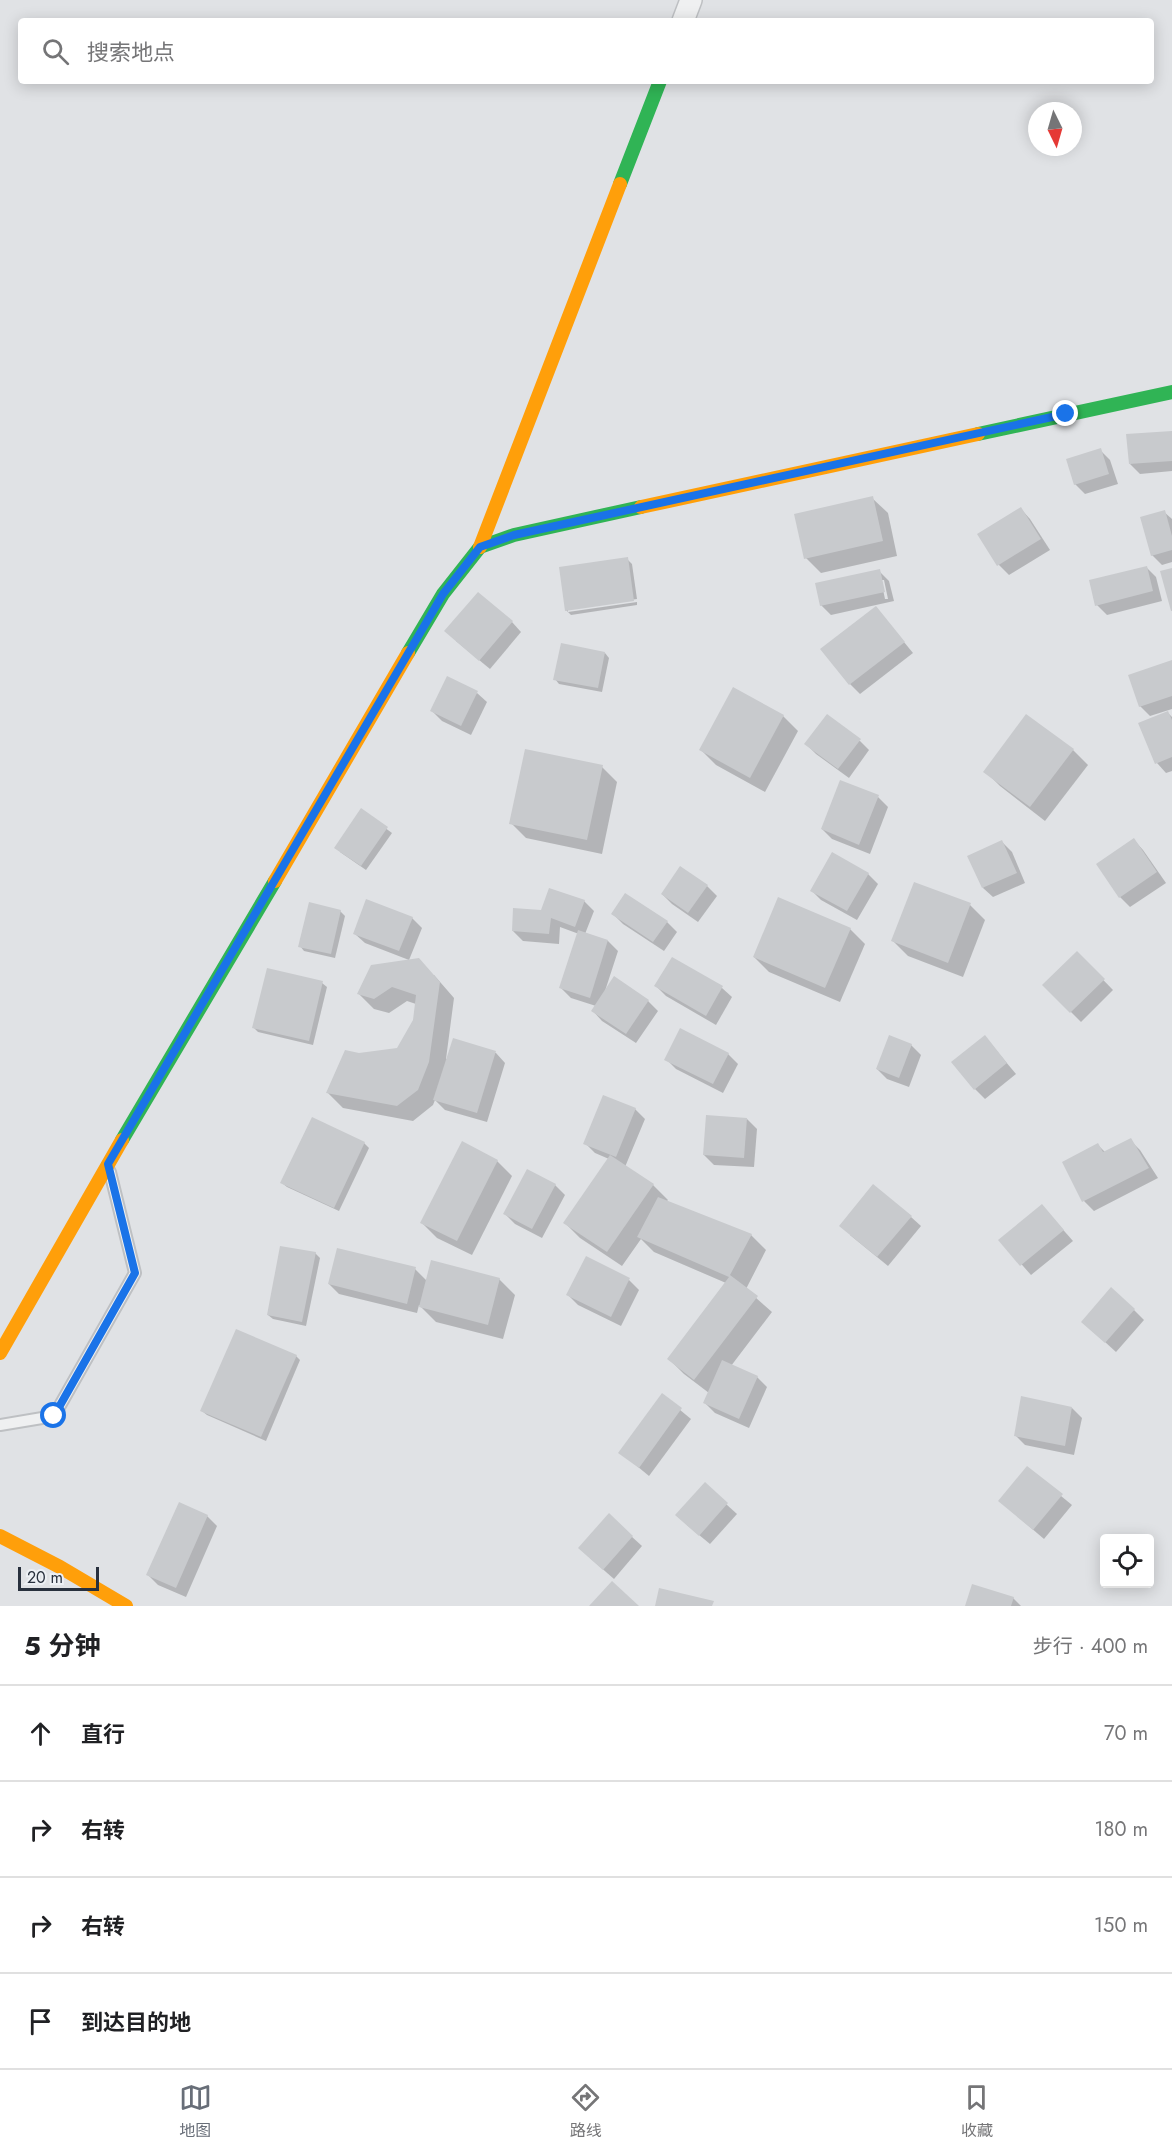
<!DOCTYPE html>
<html lang="zh">
<head>
<meta charset="utf-8">
<style>
	body { margin:0; font-family:Jost,"Noto Sans SC",sans-serif; background:#f2f2f2; color:#202124 }
	.controls { position:absolute; right:18px; bottom:18px; display:grid; overflow:hidden; border-radius:6px; box-shadow:0 3px 15px #0003 }
	.controls button { width:54px; height:54px; display:grid; place-items:center; padding:0; border:0; border-bottom:2px solid #e0e0e0; background:#fff; color:#202124; font:30px sans-serif }
	.compass { position:absolute; left:1028px; top:102px; width:54px; height:54px; border-radius:50%; background:#fff; box-shadow:0 3px 15px #0003; rotate:175deg }
	.scale { position:absolute; left:18px; bottom:15px; width:81px; box-sizing:border-box; padding-left:6px; border:3px solid #28303d; border-top:0; font-size:16px; line-height:21px; white-space:nowrap; color:#28303d; -webkit-text-stroke:4px #edf0f4; paint-order:stroke }
	.stop { position:absolute; width:18px; height:18px; margin:-14px; border:4px solid #1a73e8; border-radius:50%; background:#fff }
	.stop.end { background:#1a73e8; border-color:#fff; box-shadow:0 2px 6px #0008 }
	.list { margin:0; padding:0; list-style:none }
	h2 { display:flex; justify-content:space-between; align-items:center; height:78px; margin:0; padding:0 24px; font-size:26px }
	h2 small { font-size:20px; font-weight:400; color:#757577 }
	.list li { display:grid; grid-template-columns:39px 1fr auto; gap:18px; align-items:center; box-sizing:border-box; height:96px; padding:0 24px; border-top:2px solid #e0e0e0 }
	.list b { display:block; font-size:22px; white-space:nowrap }
	.list em { font-size:20px; font-style:normal; color:#757577 }
	.icon { flex:none; width:33px; height:33px; fill:none; stroke:currentColor; stroke-width:2; stroke-linecap:round; stroke-linejoin:round }
	.map { position:relative; flex:none; width:1172px; height:1606px; overflow:hidden }
	.search { position:absolute; background:#fff; box-shadow:0 3px 15px #0003; left:18px; right:18px; top:18px; height:66px; display:flex; align-items:center; gap:15px; box-sizing:border-box; padding:0 21px; border-radius:6px; color:#757577; font-size:22px }
	.sheet { height:462px; background:#fff }
	nav { display:flex; justify-content:space-around; align-items:center; box-sizing:border-box; height:84px; border-top:2px solid #e0e0e0; background:#fff; font-size:16px; color:#757577 }
	nav a { display:grid; justify-items:center; gap:3px }
	nav .on { color:#686e78 }
	.map>svg:first-child { display:block }
</style>
</head>
<body>
<div class="map">
<svg width="1172" height="1606" viewBox="0 0 1172 1606">
	<rect width="100%" height="100%" fill="#e0e2e5"/>
	<!-- shadow -->
	<g fill="#0003" fill-rule="evenodd">
		<polygon points="1172,432 1172,471 1140,474 1130,464"/>
		<polygon points="1100,450 1110,460 1118,484 1085,494 1075,484"/>
		<polygon points="872,498 888,513 897,556 821,573 806,558"/>
		<polygon points="1021,509 1030,519 1050,550 1009,575 999,565 980,534"/>
		<polygon points="1164,512 1172,519 1172,562 1162,565 1152,555"/>
		<polygon points="627,559 632,564 637,599 568,609 568,612 566,610"/>
		<polygon points="1146,567 1156,577 1162,601 1107,615 1097,605"/>
		<path d="M879,571L889,581L894,601L831,615L821,605ZM881,580H884L888,599H885Z"/>
		<polygon points="637,602 637,605 571,615 568,612"/>
		<polygon points="876,608 913,653 860,694 850,684"/>
		<polygon points="512,622 521,632 490,669 456,641"/>
		<polygon points="605,653 609,658 602,692 559,684 555,679"/>
		<polygon points="1172,662 1172,709 1150,716 1140,706"/>
		<polygon points="477,693 487,702 471,735 442,721 432,711"/>
		<polygon points="1168,713 1172,717 1172,771 1166,773 1157,763"/>
		<polygon points="783,716 798,731 765,792 716,765 701,750"/>
		<polygon points="860,741 869,750 849,778 816,754 806,744"/>
		<polygon points="1073,750 1088,765 1045,821 1000,786 985,771"/>
		<polygon points="602,767 617,782 602,854 526,838 511,823"/>
		<polygon points="841,782 878,797 888,807 870,854 832,839 822,829"/>
		<polygon points="361,810 392,833 366,870 340,852"/>
		<polygon points="1134,840 1143,850 1166,883 1130,907 1120,897"/>
		<polygon points="1002,842 1012,852 1025,883 993,897 983,888"/>
		<polygon points="868,874 878,884 857,920 821,900 812,891"/>
		<polygon points="707,886 717,896 698,922 672,904 662,894"/>
		<polygon points="584,901 594,911 585,934 608,941 618,951 605,991 648,1001 658,1011 636,1043 602,1021 593,1011 596,1006 571,998 561,988 579,934 560,927 559,944 523,941 513,931 542,911"/>
		<polygon points="970,905 985,920 963,977 908,956 893,941"/>
		<polygon points="340,911 345,916 335,958 304,951 300,946"/>
		<polygon points="613,914 667,922 677,932 664,951 623,924"/>
		<polygon points="412,918 422,928 409,960 365,943 355,934"/>
		<polygon points="850,929 865,944 840,1002 769,972 754,957"/>
		<polygon points="1077,953 1113,990 1081,1022 1044,985"/>
		<polygon points="672,959 722,988 732,997 716,1025 666,996 656,986"/>
		<polygon points="434,975 454,998 446,1059 448,1059 454,1040 496,1053 505,1063 487,1122 445,1110 435,1100 433,1105 413,1121 343,1108 328,1093 359,1055 398,1049 415,1021 416,1004 407,1001 389,1013 374,1009 359,994"/>
		<polygon points="322,983 327,987 313,1045 258,1032 254,1028"/>
		<polygon points="985,1037 1016,1074 985,1099 975,1089"/>
		<polygon points="911,1045 921,1055 909,1087 887,1079 877,1069"/>
		<polygon points="728,1054 738,1064 723,1093 676,1069 666,1059"/>
		<polygon points="635,1109 645,1119 625,1167 653,1185 668,1200 666,1202 751,1235 766,1250 746,1289 772,1312 731,1366 757,1377 767,1387 749,1428 715,1413 705,1403 709,1393 684,1374 669,1359 726,1283 654,1252 641,1239 622,1266 580,1238 565,1223 609,1159 595,1153 585,1143"/>
		<polygon points="747,1119 757,1129 754,1167 714,1165 704,1155"/>
		<polygon points="1130,1140 1140,1150 1158,1178 1094,1211 1084,1201 1064,1162 1098,1145 1105,1152"/>
		<polygon points="364,1143 369,1148 339,1211 287,1187 282,1183"/>
		<polygon points="497,1161 512,1176 472,1255 437,1238 422,1223"/>
		<polygon points="555,1185 565,1195 542,1238 515,1224 505,1214"/>
		<polygon points="1051,1216 1073,1241 1031,1275 1000,1240"/>
		<polygon points="911,1217 921,1226 888,1266 850,1235"/>
		<polygon points="315,1253 320,1258 306,1326 273,1319 268,1315"/>
		<polygon points="586,1258 629,1280 639,1290 621,1326 578,1305 568,1295"/>
		<polygon points="415,1269 427,1281 499,1279 515,1295 503,1339 436,1322 419,1305 417,1313 339,1294 329,1284"/>
		<polygon points="1134,1310 1144,1320 1116,1352 1093,1331"/>
		<polygon points="296,1356 300,1360 266,1441 207,1415 202,1411"/>
		<polygon points="662,1395 691,1419 649,1476 620,1452"/>
		<polygon points="1072,1408 1082,1418 1074,1455 1025,1445 1015,1435"/>
		<polygon points="1027,1468 1072,1505 1044,1539 1010,1510"/>
		<polygon points="705,1485 737,1514 710,1544 687,1525"/>
		<polygon points="207,1516 217,1526 186,1597 158,1585 148,1575"/>
		<polygon points="609,1516 642,1546 614,1579 590,1558"/>
		<polygon points="1013,1598 1021,1606 967,1606"/>
	</g>
	<!-- building -->
	<g fill="#c8cacd">
		<polygon points="1172,431 1172,461 1129,464 1126,434"/>
		<polygon points="1101,448 1109,474 1074,485 1066,459"/>
		<polygon points="873,496 883,541 804,559 794,514"/>
		<polygon points="1021,507 1041,539 997,566 977,534"/>
		<polygon points="1165,510 1172,536 1172,550 1151,556 1140,517"/>
		<polygon points="628,557 634,601 565,611 559,567"/>
		<polygon points="1147,566 1153,591 1095,606 1089,580"/>
		<polygon points="1172,568 1172,611 1171,611 1160,571"/>
		<polygon points="880,569 885,592 820,606 815,583"/>
		<polygon points="478,592 513,621 479,661 444,631"/>
		<polygon points="876,606 905,642 849,685 820,649"/>
		<polygon points="561,643 605,652 598,688 553,680"/>
		<polygon points="1172,660 1172,696 1139,707 1128,675"/>
		<polygon points="447,676 478,691 461,726 430,711"/>
		<polygon points="733,687 784,715 750,778 699,750"/>
		<polygon points="1168,711 1172,720 1172,757 1155,764 1138,723"/>
		<polygon points="827,714 861,739 838,769 804,744"/>
		<polygon points="1026,714 1074,749 1030,807 983,772"/>
		<polygon points="525,749 603,765 587,840 509,824"/>
		<polygon points="840,780 879,795 859,845 821,829"/>
		<polygon points="361,808 388,827 361,866 334,848"/>
		<polygon points="1134,838 1157,872 1119,898 1096,864"/>
		<polygon points="1002,840 1017,873 982,888 967,856"/>
		<polygon points="832,852 869,873 847,911 810,891"/>
		<polygon points="680,866 708,885 688,913 661,894"/>
		<polygon points="914,882 971,903 948,963 891,941"/>
		<polygon points="549,888 585,900 575,927 551,918 549,934 512,931 513,908 541,910"/>
		<polygon points="625,893 668,921 653,942 611,914"/>
		<polygon points="778,897 851,928 825,988 753,957"/>
		<polygon points="366,899 413,917 399,951 353,934"/>
		<polygon points="309,902 341,910 331,954 298,947"/>
		<polygon points="578,930 608,940 590,998 559,988"/>
		<polygon points="1077,951 1105,979 1070,1013 1042,985"/>
		<polygon points="672,957 723,986 706,1016 654,986"/>
		<polygon points="419,958 440,982 429,1062 418,1090 397,1106 326,1093 345,1050 359,1053 397,1048 413,1020 416,995 392,987 374,999 357,994 371,965"/>
		<polygon points="267,968 323,981 309,1041 252,1028"/>
		<polygon points="614,976 649,1000 626,1034 591,1011"/>
		<polygon points="680,1028 729,1053 713,1084 664,1060"/>
		<polygon points="889,1035 912,1044 899,1078 876,1069"/>
		<polygon points="985,1035 1007,1063 974,1090 951,1062"/>
		<polygon points="453,1038 496,1051 477,1113 433,1100"/>
		<polygon points="603,1095 636,1108 616,1157 583,1144"/>
		<polygon points="706,1115 747,1118 744,1158 703,1155"/>
		<polygon points="312,1117 365,1142 334,1208 280,1183"/>
		<polygon points="1131,1138 1149,1168 1082,1202 1062,1162 1098,1143 1103,1152"/>
		<polygon points="462,1141 498,1160 457,1241 420,1223"/>
		<polygon points="610,1155 654,1184 607,1252 563,1223"/>
		<polygon points="527,1169 556,1184 532,1229 503,1214"/>
		<polygon points="873,1184 912,1216 877,1257 839,1226"/>
		<polygon points="658,1197 752,1234 730,1275 758,1296 694,1380 667,1359 729,1277 637,1237"/>
		<polygon points="1042,1204 1064,1230 1020,1266 998,1240"/>
		<polygon points="280,1246 316,1252 302,1322 267,1315"/>
		<polygon points="337,1248 416,1267 407,1304 328,1284"/>
		<polygon points="586,1256 630,1278 611,1317 566,1295"/>
		<polygon points="431,1260 500,1278 488,1325 419,1307"/>
		<polygon points="1111,1287 1135,1309 1105,1343 1081,1322"/>
		<polygon points="236,1329 297,1355 261,1437 200,1411"/>
		<polygon points="722,1360 758,1376 739,1419 703,1403"/>
		<polygon points="662,1393 682,1408 639,1468 618,1453"/>
		<polygon points="1021,1396 1072,1407 1065,1446 1014,1436"/>
		<polygon points="1027,1466 1063,1494 1033,1530 998,1501"/>
		<polygon points="705,1482 728,1503 699,1536 675,1515"/>
		<polygon points="179,1502 208,1515 176,1588 146,1575"/>
		<polygon points="609,1513 633,1536 603,1570 578,1548"/>
		<polygon points="612,1581 639,1606 589,1606"/>
		<polygon points="972,1584 1014,1597 1011,1606 965,1606"/>
		<polygon points="659,1588 714,1601 712,1606 655,1606"/>
	</g>
	<g fill="none" stroke-linecap="round" stroke-linejoin="round">
		<defs>
			<polyline id="lane" points="0,1425 54,1416 135,1273 110,1172"/>
			<polyline id="street" points="683,21 691,0"/>
		</defs>
		<!-- lane casing -->
		<use href="#lane" stroke="#bec0c3" stroke-width="14"/>
		<!-- street casing -->
		<use href="#street" stroke="#bec0c3" stroke-width="24"/>
		<!-- lane -->
		<use href="#lane" stroke="#eff0f1" stroke-width="10"/>
		<!-- street -->
		<use href="#street" stroke="#eff0f1" stroke-width="21"/>
		<!-- fast -->
		<g stroke="#30b455" stroke-width="14">
			<polyline points="620,184 660,81"/>
			<polyline points="978,434 1172,392"/>
			<polyline points="408,653 443,594 480,547 514,535 641,507"/>
			<polyline points="122,1140 275,881"/>
		</g>
		<!-- slow -->
		<g stroke="#ff9f0a" stroke-width="14">
			<polyline points="641,507 978,434"/>
			<polyline points="480,547 620,184"/>
			<polyline points="275,881 408,653"/>
			<polyline points="0,1353 122,1140"/>
			<polyline points="0,1536 60,1567 126,1606"/>
		</g>
	</g>
	<g fill="none" stroke-linecap="round" stroke-linejoin="round">
		<!-- route -->
		<polyline stroke="#1a73e8" stroke-width="8" points="54,1416 135,1273 108,1164 443,594 480,547 514,535 1066,414"/>
	</g>
</svg>
<div class="controls">
<button><svg class="icon" aria-label="locate" viewBox="0 0 24 24"><circle cx="12" cy="12" r="6"/><path d="M12 2v4M12 18v4M2 12h4M18 12h4"/></svg></button>
</div>
<svg class="compass" viewBox="-18 -18 36 36"><path d="M0-13l5 13h-10z" fill="#e53935"/><path d="M0 13l5-13h-10z" fill="#757577"/></svg>
<div class="scale">20 m</div>
<div class="stop" style="left:54px;top:1416px"></div>
<div class="stop end" style="left:1066px;top:414px"></div>
<div class="search"><svg class="icon" aria-label="search" viewBox="0 0 24 24"><circle cx="10" cy="10" r="6"/><path d="M15 15l6 6"/></svg>搜索地点</div>
</div>
<section class="sheet">
<h2>5 分钟<small>步行 · 400 m</small></h2>
<ul class="list">
<li><svg class="icon" aria-label="ahead" viewBox="0 0 24 24"><path d="M12 20V5M6 11l6-6 6 6"/></svg><div><b>直行</b></div><em>70 m</em></li>
<li><svg class="icon" aria-label="right" viewBox="0 0 24 24"><path d="M7 20v-9h11M14 6l5 5-5 5"/></svg><div><b>右转</b></div><em>180 m</em></li>
<li><svg class="icon" aria-label="right" viewBox="0 0 24 24"><path d="M7 20v-9h11M14 6l5 5-5 5"/></svg><div><b>右转</b></div><em>150 m</em></li>
<li><svg class="icon" aria-label="arrive" viewBox="0 0 24 24"><path d="M6 21V4h12l-3 4 3 4H6"/></svg><div><b>到达目的地</b></div></li>
</ul>
</section>
<nav>
<a class="on"><svg class="icon" aria-label="map" viewBox="0 0 24 24"><path d="M3 6l6-2 6 2 6-2v14l-6 2-6-2-6 2zM9 4v14M15 6v14"/></svg>地图</a>
<a><svg class="icon" aria-label="directions" viewBox="0 0 24 24"><path d="M12 3l9 9-9 9-9-9zM9 14v-3h6M13 9l2 2-2 2"/></svg>路线</a>
<a><svg class="icon" aria-label="saved" viewBox="0 0 24 24"><path d="M7 4h10v16l-5-4-5 4z"/></svg>收藏</a>
</nav>
</body>
</html>
